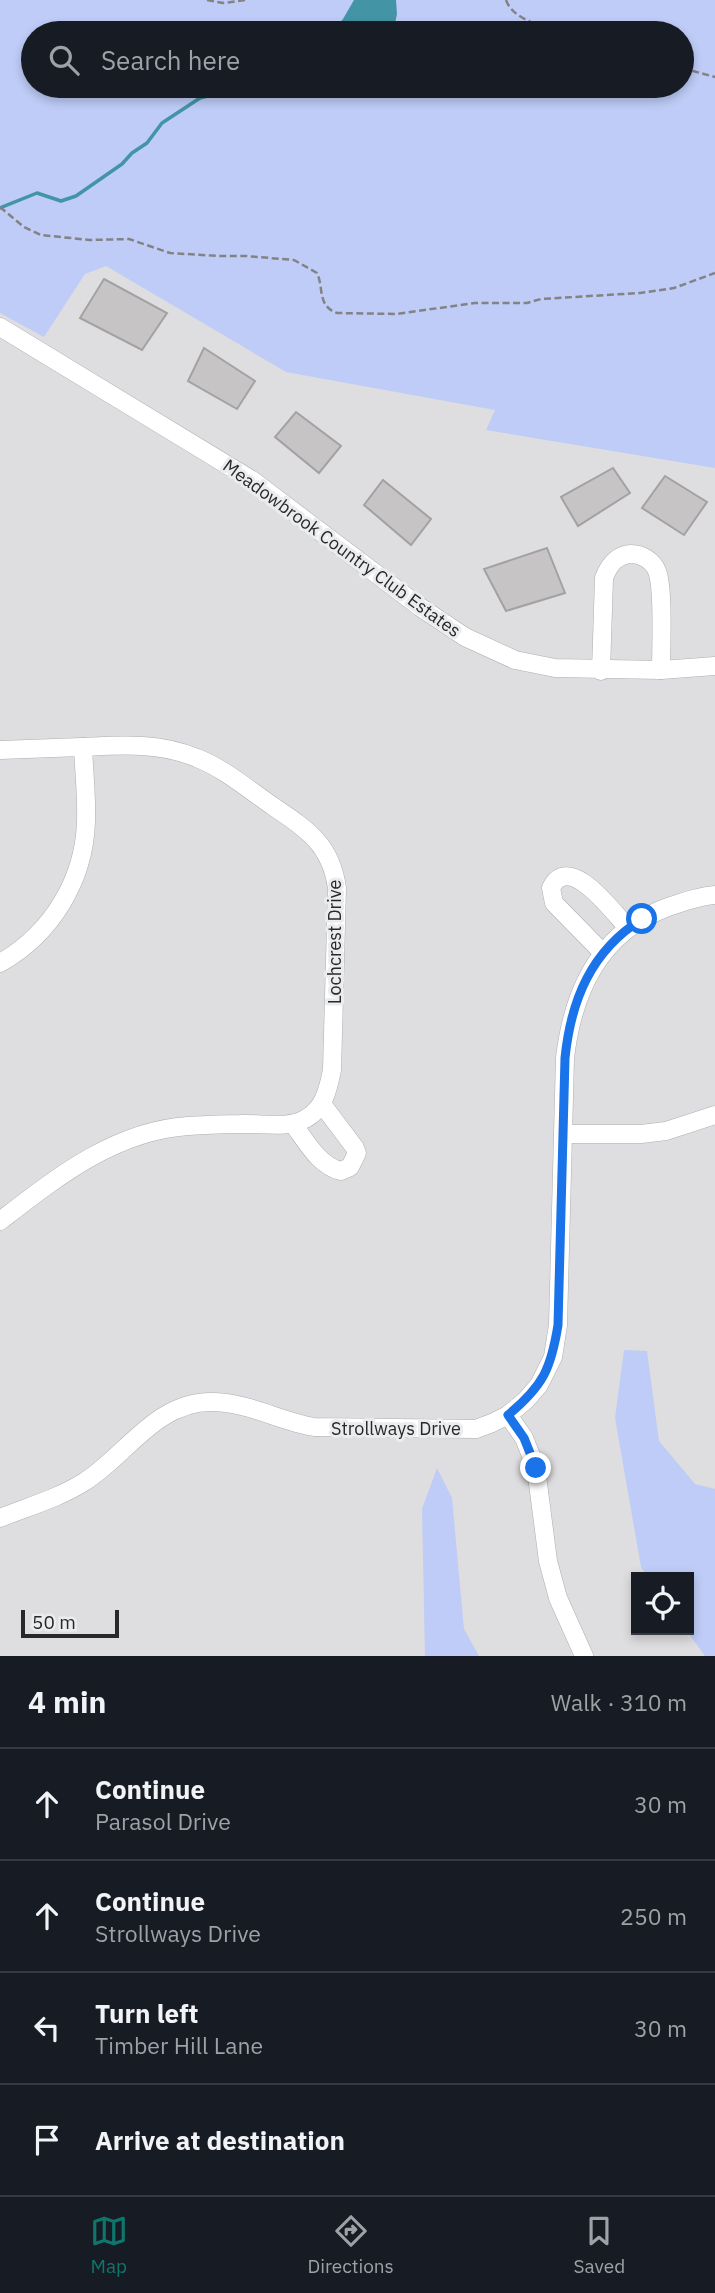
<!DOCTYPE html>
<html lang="en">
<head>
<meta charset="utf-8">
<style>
	body { margin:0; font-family:"IBM Plex Sans",sans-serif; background:#20242c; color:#f1f3f6 }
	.controls { position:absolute; right:21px; bottom:21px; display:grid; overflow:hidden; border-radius:0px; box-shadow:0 4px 10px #0003 }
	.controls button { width:63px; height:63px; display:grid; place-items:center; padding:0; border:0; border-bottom:2px solid #363941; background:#171b24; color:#f1f3f6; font:35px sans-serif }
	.scale { position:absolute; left:21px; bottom:18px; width:98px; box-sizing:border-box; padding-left:7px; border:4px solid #282829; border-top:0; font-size:19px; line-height:24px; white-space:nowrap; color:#282829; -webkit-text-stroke:5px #ebeced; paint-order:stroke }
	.stop { position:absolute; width:21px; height:21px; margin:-16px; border:5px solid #1a73e8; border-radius:50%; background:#fff }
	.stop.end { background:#1a73e8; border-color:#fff; box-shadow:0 2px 7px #0008 }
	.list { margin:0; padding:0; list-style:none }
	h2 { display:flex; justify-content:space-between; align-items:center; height:91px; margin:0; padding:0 28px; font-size:30px }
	h2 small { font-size:23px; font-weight:400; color:#9ea1a6 }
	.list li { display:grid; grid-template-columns:46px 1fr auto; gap:21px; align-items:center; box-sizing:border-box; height:112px; padding:0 28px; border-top:2px solid #363941 }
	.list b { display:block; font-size:26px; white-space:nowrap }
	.list p { margin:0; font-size:23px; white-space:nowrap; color:#9ea1a6 }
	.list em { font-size:23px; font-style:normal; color:#9ea1a6 }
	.icon { flex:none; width:38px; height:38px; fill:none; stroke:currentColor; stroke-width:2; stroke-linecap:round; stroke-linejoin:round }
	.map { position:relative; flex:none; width:715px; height:1656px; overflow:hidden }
	.search { position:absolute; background:#171b24; box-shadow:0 4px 10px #0003; left:21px; right:21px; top:21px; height:77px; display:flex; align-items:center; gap:18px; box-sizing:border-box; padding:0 24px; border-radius:38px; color:#9ea1a6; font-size:26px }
	.sheet { height:539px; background:#171b24 }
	nav { display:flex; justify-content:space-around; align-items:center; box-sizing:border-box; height:98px; border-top:2px solid #363941; background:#171b24; font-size:19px; color:#9ea1a6 }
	nav a { display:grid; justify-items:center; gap:4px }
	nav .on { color:#0f766e }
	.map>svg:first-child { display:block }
</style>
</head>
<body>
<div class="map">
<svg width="715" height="1656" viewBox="0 0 715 1656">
	<rect width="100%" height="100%" fill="#dedee0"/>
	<!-- green -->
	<g fill="#beccf7" fill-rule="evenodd">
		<path d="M0,0H715V468L486,430L495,410L286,372L106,266L85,274L44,337L0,313ZM33,33H682V86H33Z"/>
		<polygon points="624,1350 647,1351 659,1441 695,1484 715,1489 715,1656 705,1656 686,1630 689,1630 689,1577 648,1577 641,1567 615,1418"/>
		<polygon points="437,1468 452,1498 464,1629 479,1656 425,1656 422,1509"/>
	</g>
	<!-- water -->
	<polygon fill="#4395a5" points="354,0 396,0 397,14 393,33 331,33 343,19"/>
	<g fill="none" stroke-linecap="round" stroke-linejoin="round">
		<!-- stream -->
		<polyline stroke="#4395a5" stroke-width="3.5" points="0,208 37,193 61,201 76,196 122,164 132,153 147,143 162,123 200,98 246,86"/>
	</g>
	<!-- building -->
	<g fill="#c6c4c5" stroke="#a3a1a2" stroke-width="2">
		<polygon points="104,279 167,313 142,350 80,318"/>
		<polygon points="204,348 255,381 237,409 188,381"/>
		<polygon points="296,412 341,446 319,473 275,437"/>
		<polygon points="613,468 630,493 578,526 561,497"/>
		<polygon points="665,476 707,502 684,535 642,508"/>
		<polygon points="383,480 431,519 411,545 364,505"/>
		<polygon points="547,548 565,593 506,611 484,569"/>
	</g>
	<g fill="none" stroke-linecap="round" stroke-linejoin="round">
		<defs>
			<g id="minor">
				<polyline points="0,327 252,480 420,607 465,637 515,660 555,668 661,670 715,666"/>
				<path d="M601,671L604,578C609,565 616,555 631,554C642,554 653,561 657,571C664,588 661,649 661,670"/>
				<path d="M0,750C27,749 54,748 81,747C121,745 159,742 197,758C225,769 249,790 274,807C308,830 331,845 337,888L332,1070C328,1090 324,1109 305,1119C287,1129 261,1123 241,1124C223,1124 205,1125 188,1126C114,1131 56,1178 0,1221"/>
				<path d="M602,952L554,903L551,888C569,851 613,912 628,928"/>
				<path d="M0,963C51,934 84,881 86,822C87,797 84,772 83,747"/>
				<path d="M293,1124C306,1141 319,1166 341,1171L350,1167L357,1153L355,1148L322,1104"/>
				<polyline points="564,1134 641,1134 666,1131 715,1115"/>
				<polyline points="508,1415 524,1438 536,1468 548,1561 558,1598 584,1656"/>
				<path d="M0,1518C27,1507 59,1498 84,1482C126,1456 155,1402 211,1402C248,1402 279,1421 314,1427L476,1429L492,1423L508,1415L526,1400L539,1385L553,1357L558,1325L565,1058C573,990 600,932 668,907C683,902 699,896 715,895"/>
			</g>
		</defs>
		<!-- minor casing -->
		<use href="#minor" stroke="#adaeb0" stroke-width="19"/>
		<!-- path -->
		<g stroke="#838384" stroke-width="2.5" stroke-dasharray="7 3.5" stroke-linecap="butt">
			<polyline points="207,0 223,3 246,0"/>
			<path d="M506,0C513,19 535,21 549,33"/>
			<polyline points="682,68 715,77"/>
			<path d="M0,207L24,227L41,235L90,240L129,239L170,253L219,256H246L294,260L317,273C324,288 317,306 337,313L396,314L475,303H527L541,299L640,293L674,288L715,273"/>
		</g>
		<!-- minor -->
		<use href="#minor" stroke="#fff" stroke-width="18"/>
	</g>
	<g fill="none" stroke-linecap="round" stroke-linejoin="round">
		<!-- route -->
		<path stroke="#1a73e8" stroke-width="9" d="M536,1468L524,1438L508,1415C543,1386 551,1369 558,1325L565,1058C571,1000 591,951 642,919"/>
	</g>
	<g text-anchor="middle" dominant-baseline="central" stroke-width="6" stroke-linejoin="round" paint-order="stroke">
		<!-- street labels -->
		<g font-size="18" fill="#282829" stroke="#ebeced">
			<text transform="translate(342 548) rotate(36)">Meadowbrook Country Club Estates</text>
			<text transform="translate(334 942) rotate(-90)">Lochcrest Drive</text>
			<text x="396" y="1428">Strollways Drive</text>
		</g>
	</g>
</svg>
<div class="controls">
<button><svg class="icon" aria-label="locate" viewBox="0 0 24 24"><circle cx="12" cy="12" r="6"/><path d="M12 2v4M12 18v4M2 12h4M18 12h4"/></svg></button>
</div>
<div class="scale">50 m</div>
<div class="stop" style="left:642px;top:919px"></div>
<div class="stop end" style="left:536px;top:1468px"></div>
<div class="search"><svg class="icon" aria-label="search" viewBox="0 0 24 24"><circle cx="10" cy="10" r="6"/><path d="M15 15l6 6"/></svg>Search here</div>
</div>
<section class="sheet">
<h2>4 min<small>Walk · 310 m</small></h2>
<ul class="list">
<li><svg class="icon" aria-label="ahead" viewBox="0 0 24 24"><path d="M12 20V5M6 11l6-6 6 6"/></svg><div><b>Continue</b><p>Parasol Drive</p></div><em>30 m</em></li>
<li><svg class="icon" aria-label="ahead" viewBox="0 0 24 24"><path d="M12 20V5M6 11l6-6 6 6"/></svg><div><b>Continue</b><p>Strollways Drive</p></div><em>250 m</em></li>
<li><svg class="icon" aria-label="left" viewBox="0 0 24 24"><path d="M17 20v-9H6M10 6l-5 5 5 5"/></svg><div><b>Turn left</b><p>Timber Hill Lane</p></div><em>30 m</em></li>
<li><svg class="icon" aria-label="arrive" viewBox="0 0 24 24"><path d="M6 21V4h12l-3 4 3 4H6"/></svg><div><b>Arrive at destination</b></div></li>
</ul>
</section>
<nav>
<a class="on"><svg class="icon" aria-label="map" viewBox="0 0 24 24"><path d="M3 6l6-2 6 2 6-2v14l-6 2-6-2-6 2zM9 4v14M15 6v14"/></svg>Map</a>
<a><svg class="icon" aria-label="directions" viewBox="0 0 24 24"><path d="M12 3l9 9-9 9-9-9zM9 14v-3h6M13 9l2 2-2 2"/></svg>Directions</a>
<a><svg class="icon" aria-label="saved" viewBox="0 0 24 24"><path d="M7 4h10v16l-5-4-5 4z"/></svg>Saved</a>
</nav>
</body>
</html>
